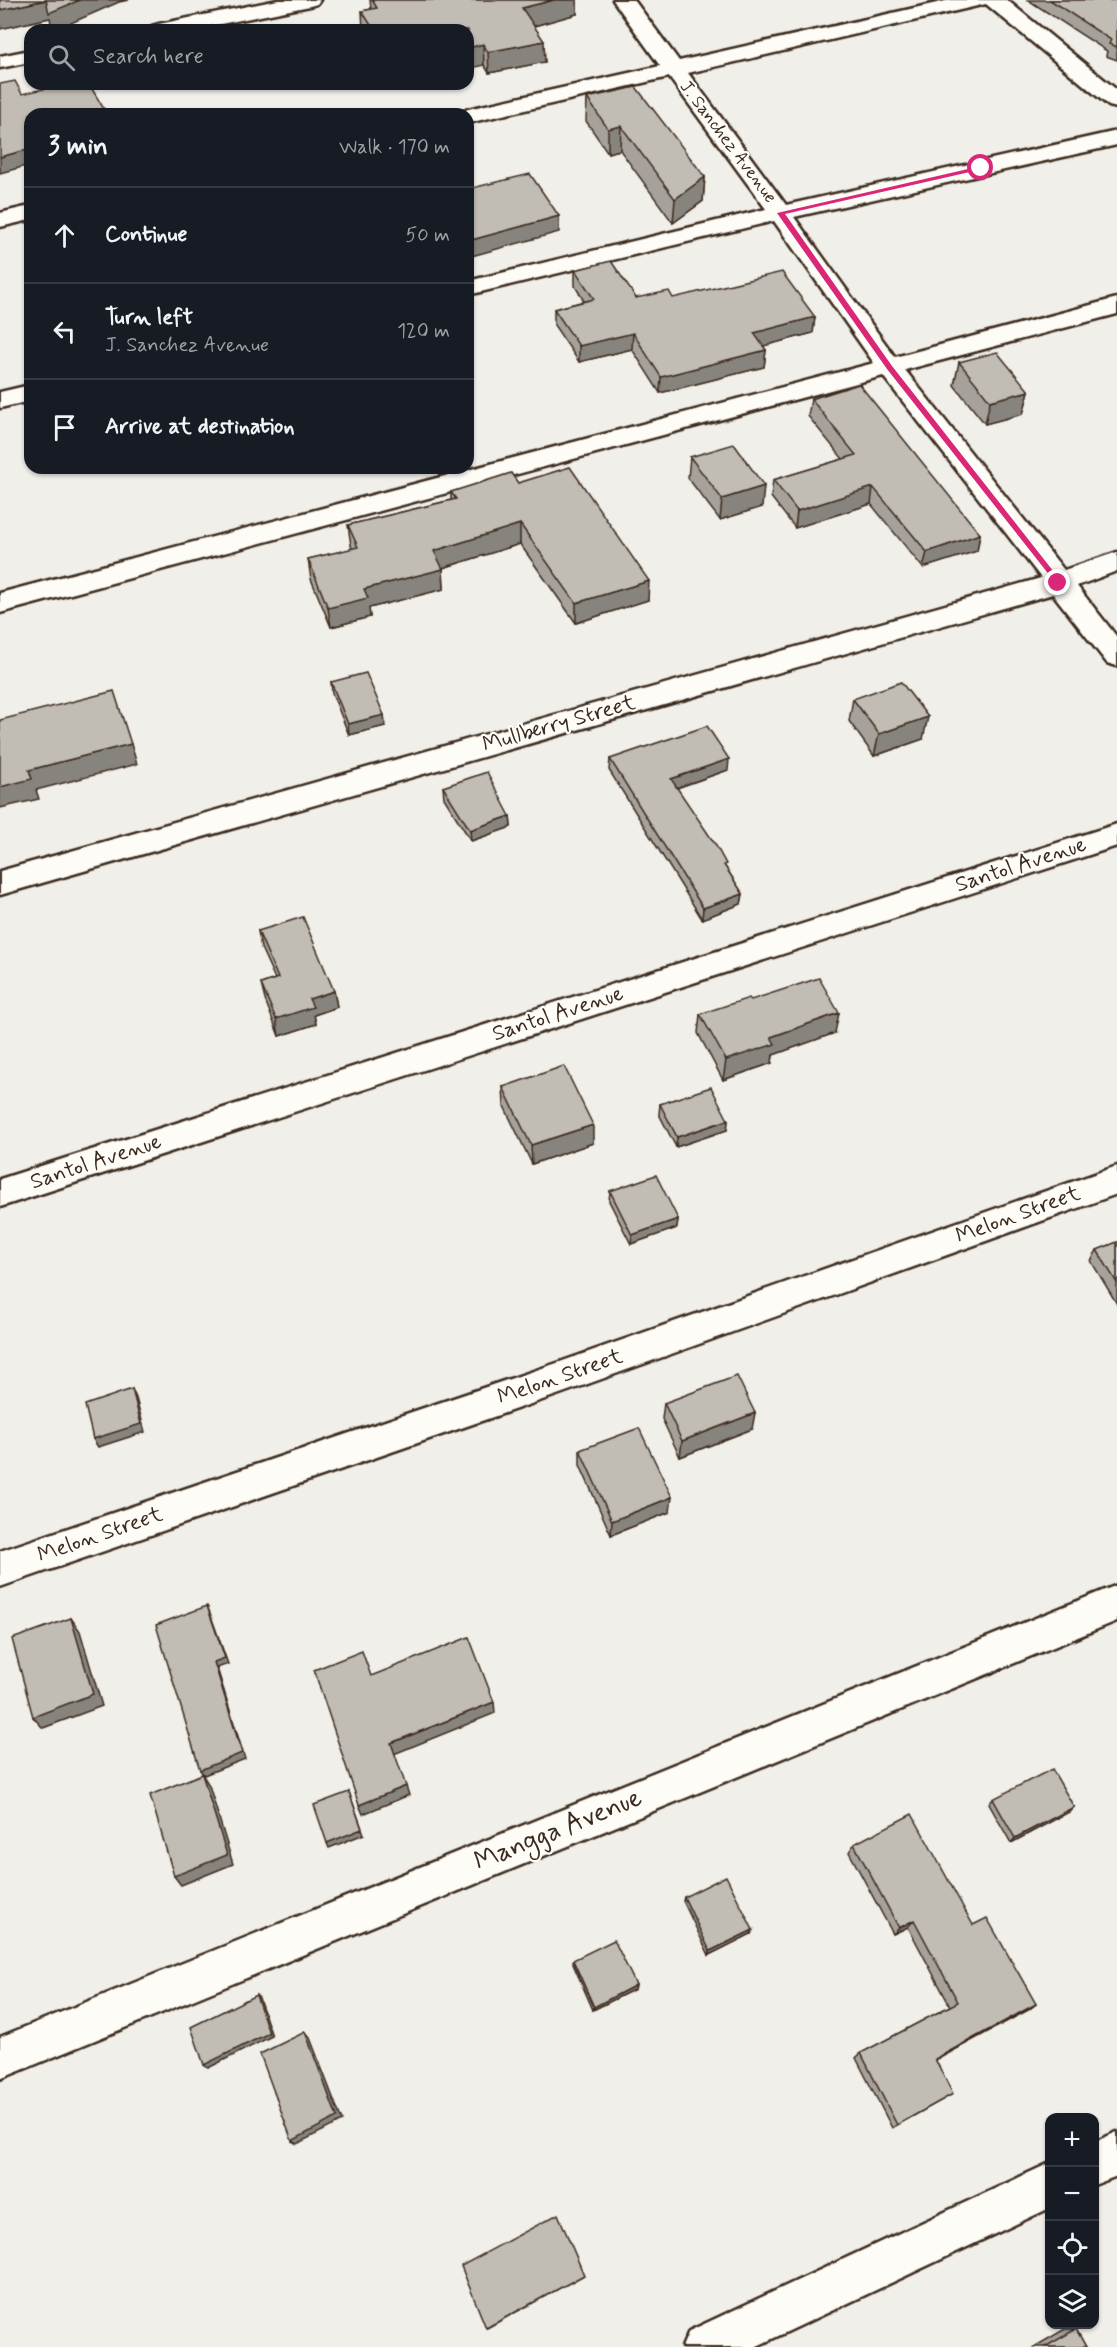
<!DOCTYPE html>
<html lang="en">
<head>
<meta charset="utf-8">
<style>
	body { margin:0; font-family:Mynerve,sans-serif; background:#20242c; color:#f1f3f6 }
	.controls { position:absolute; right:18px; bottom:18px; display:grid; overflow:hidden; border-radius:12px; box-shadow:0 2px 4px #0004 }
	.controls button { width:54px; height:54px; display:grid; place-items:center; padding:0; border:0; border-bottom:2px solid #363941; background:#171b24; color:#f1f3f6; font:30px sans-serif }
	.stop { position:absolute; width:18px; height:18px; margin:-14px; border:4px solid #db2777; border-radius:50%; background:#fff }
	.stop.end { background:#db2777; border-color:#fff; box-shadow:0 2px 6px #0008 }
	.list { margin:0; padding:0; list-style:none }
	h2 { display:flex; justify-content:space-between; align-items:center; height:78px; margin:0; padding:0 24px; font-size:26px }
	h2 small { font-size:20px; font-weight:400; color:#9ea1a6 }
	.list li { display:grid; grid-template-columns:39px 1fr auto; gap:18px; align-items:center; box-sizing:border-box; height:96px; padding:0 24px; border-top:2px solid #363941 }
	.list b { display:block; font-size:22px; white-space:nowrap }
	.list p { margin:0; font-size:20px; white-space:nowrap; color:#9ea1a6 }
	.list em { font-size:20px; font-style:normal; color:#9ea1a6 }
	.icon { flex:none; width:33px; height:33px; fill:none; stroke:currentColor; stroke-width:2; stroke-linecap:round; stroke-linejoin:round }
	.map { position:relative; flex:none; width:1117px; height:2347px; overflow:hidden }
	.search { position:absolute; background:#171b24; box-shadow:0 2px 4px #0004; left:24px; top:24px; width:450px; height:66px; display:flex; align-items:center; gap:15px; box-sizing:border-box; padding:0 21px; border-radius:18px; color:#9ea1a6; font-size:22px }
	.panel { position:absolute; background:#171b24; box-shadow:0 2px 4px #0004; left:24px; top:108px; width:450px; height:366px; border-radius:18px }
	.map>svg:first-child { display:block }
</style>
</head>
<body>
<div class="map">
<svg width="1117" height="2347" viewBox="0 0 1117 2347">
	<rect width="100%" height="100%" fill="#f1efea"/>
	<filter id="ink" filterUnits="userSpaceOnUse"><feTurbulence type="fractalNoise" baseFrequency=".0167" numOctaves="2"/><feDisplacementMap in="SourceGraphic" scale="12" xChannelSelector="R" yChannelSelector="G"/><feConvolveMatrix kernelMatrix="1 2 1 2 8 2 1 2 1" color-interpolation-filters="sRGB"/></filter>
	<g filter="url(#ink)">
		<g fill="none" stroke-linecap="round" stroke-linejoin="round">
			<defs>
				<g id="minor">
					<polygon points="278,0 320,0 317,4 310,6 191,30 148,30 152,26 159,24"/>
					<polygon points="613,0 634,0 679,61 950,0 1007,0 1117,90 1117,108 1109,106 986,4 688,73 786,205 1117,131 1117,145 794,217 895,357 1117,298 1117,314 905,370 1064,570 1117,552 1117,571 1077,586 1117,637 1117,666 1107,663 1053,594 0,895 0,871 1041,578 883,376 0,613 0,593 874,363 774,221 468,295 468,281 766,209 669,77 468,123 468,114 458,114 468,109 660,66"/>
					<polygon points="30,50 30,62 0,68 0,56"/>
					<polygon points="30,206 30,220 0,227 0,213"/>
					<polygon points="30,385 30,401 0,408 0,392"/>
					<polygon points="1117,824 1117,846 0,1207 0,1179"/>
					<polygon points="1117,1166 1117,1194 557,1395 0,1587 0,1551 557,1363"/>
					<polygon points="1117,1585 1117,1621 0,2079 0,2037"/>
					<polygon points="1117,2132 1117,2176 1094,2185 1094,2142"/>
					<polygon points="1050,2163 1050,2208 755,2347 682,2347 689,2331"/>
				</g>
			</defs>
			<!-- minor casing -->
			<use href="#minor" stroke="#3b2a1e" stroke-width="5"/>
			<!-- minor -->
			<use href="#minor" fill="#fdfcf7" fill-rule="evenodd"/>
		</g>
		<!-- wall -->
		<g fill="#a6a29b" stroke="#3b2a1e" stroke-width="1.5">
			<polygon points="370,0 577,0 577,14 534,26 545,62 489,73 484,65 468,30 363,30 362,11 371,9"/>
			<polygon points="1028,0 1117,0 1117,60 1106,56 1107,51"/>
			<polygon points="587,98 705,177 703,201 673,223 620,150 608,153 586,121"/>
			<polygon points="575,270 636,298 673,298 815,317 813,333 763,346 766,350 764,367 660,393 632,349 579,362 554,325 554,309 584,301 575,286"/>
			<polygon points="959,362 1029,391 1023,414 985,424 954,385"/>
			<polygon points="811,399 980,534 977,551 923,568 871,504 795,528 771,497 773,480 843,459 808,416"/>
			<polygon points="690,457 762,507 720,520 688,478"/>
			<polygon points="518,483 648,600 576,623 520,544 443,568 444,589 369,608 370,617 331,627 311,579 308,559 352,549 351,545 348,525 451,500 451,492"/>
			<polygon points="331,682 384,715 385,726 349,735 332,693"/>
			<polygon points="853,699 923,739 874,756 849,721"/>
			<polygon points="610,759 728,770 677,788 726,868 743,894 741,904 702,919 609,770"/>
			<polygon points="443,787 510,816 511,827 471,841 444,798"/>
			<polygon points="258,931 334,991 337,1007 314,1015 316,1024 279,1036 265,1000 261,984 275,979 261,948"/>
			<polygon points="751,1000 835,1033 773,1055 772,1063 723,1080 698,1033 700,1014"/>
			<polygon points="503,1087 593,1143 532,1164 504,1106"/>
			<polygon points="660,1104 728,1120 727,1130 676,1147 659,1114"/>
			<polygon points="610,1191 678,1219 677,1228 631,1244 609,1201"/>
			<polygon points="1117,1242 1117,1304 1091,1261 1097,1250"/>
			<polygon points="664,1403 752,1429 680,1457 662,1419"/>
			<polygon points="580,1450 670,1512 611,1535 580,1465"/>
			<polygon points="993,1799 1074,1807 1069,1812 1011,1843 989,1804"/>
			<polygon points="854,1844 973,1925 1036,2004 1028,2010 935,2060 953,2094 892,2128 856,2058 861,2053 950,2006 908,1927 893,1934 849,1852"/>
			<polygon points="684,1897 753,1930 751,1934 709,1955 683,1901"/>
			<polygon points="573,1960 636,1985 635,1989 593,2010 573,1964"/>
			<polygon points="1065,2329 1076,2329 1086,2347 1034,2347"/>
		</g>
		<!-- shaded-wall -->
		<g fill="#87847e" stroke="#3b2a1e" stroke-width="1.5">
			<polygon points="46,0 129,0 119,2 55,30 52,30 50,18 0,29 0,10"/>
			<polygon points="554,0 577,0 577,14 523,29 522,8"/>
			<polygon points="544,41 545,62 489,73 488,52"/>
			<polygon points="483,44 484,65 468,69 468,48"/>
			<polygon points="621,126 620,150 608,153 608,129"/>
			<polygon points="30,149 30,165 0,173 0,157"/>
			<polygon points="705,177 703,201 673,223 675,199"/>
			<polygon points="559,216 559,232 468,257 468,241"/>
			<polygon points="815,317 813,333 752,349 754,333"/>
			<polygon points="633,333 632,349 579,362 579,346"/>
			<polygon points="766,350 764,367 660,393 661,377"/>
			<polygon points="1029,391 1023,414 985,424 990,401"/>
			<polygon points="764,486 762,507 720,520 722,499"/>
			<polygon points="873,487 871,504 795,528 797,511"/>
			<polygon points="520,524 520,544 436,570 434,551"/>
			<polygon points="980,534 977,551 923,568 927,552"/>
			<polygon points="443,569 444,589 369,608 370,617 331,627 328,608 364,589"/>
			<polygon points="649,581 648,600 576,623 576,603"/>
			<polygon points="384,715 385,726 349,735 348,724"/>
			<polygon points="928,717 923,739 874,756 879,734"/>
			<polygon points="131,744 137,764 36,790 39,799 0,808 0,787 29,770"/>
			<polygon points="729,759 728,770 670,790 671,779"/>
			<polygon points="510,816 511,827 471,841 470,830"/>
			<polygon points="743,894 741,904 702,919 703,908"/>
			<polygon points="334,991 337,1007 314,1015 316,1024 279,1036 276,1019 309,999"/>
			<polygon points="839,1013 835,1033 773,1055 772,1063 723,1080 726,1060 771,1037"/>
			<polygon points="728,1120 727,1130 676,1147 677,1137"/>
			<polygon points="593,1125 593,1143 532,1164 531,1145"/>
			<polygon points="678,1219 677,1228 631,1244 632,1235"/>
			<polygon points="132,1389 136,1398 145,1432 98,1447 93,1439"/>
			<polygon points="755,1413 752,1429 680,1457 682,1441"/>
			<polygon points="672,1497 670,1512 611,1535 612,1521"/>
			<polygon points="207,1606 210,1613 228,1664 217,1668 245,1759 204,1775 200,1770 214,1662"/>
			<polygon points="71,1618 80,1631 102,1706 43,1728 33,1717"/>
			<polygon points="494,1702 495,1713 394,1754 391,1743"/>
			<polygon points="202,1774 209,1785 233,1864 181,1885 174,1876"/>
			<polygon points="406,1786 409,1795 363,1814 359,1805"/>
			<polygon points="349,1792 364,1834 329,1848 327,1843"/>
			<polygon points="1074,1807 1069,1812 1011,1843 1015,1838"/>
			<polygon points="914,1920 908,1927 893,1934 899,1928"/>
			<polygon points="753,1930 751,1934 709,1955 710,1951"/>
			<polygon points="636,1985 635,1989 593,2010 594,2007"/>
			<polygon points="256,1995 259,1998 272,2036 208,2068 204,2065"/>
			<polygon points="1036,2004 1028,2010 929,2064 935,2059"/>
			<polygon points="305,2032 310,2038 342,2121 297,2144 292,2141"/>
			<polygon points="584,2275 487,2328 486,2328"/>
		</g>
		<!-- building -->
		<g fill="#c1bcb4" stroke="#3b2a1e" stroke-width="1.5">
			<polygon points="0,0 80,0 49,13 46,0 0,10"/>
			<polygon points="372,0 554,0 522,8 544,41 488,52 483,44 468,48 468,30 374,30 362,11 377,8"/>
			<polygon points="1050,0 1117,0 1117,47 1109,44 1111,40"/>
			<polygon points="15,81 22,94 65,84 89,84 107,114 30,114 30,149 0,157 0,84"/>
			<polygon points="636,87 705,177 675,199 621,126 608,129 587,98"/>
			<polygon points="530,174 559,216 468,241 468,189"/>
			<polygon points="611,261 636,298 669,291 673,298 782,272 815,317 754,333 766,350 661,377 633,333 579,346 554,309 594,299 575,270"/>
			<polygon points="997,352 1029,391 990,401 959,362"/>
			<polygon points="859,384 980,534 927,552 873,487 797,511 773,480 856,455 811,399"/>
			<polygon points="734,444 764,486 722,499 690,457"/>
			<polygon points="570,467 649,581 576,603 520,524 434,551 443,569 364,589 368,598 328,608 308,559 358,547 348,525 456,499 451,492 511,473 518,483"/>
			<polygon points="366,673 384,715 348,724 331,682"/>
			<polygon points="901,682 928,717 879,734 853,699"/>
			<polygon points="114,691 131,744 29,770 32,779 0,787 0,720"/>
			<polygon points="707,726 729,759 671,779 715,844 726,864 724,865 743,894 703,908 610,759"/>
			<polygon points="487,772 510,816 470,830 443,787"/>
			<polygon points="303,917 334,991 309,999 313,1007 276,1019 261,984 278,978 258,931"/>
			<polygon points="819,978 839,1013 771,1037 775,1044 726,1060 700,1014 749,998 751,1000"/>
			<polygon points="564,1066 593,1125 531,1145 503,1087"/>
			<polygon points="711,1087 728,1120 677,1137 660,1104"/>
			<polygon points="656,1175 678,1219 632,1235 610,1191"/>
			<polygon points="1117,1242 1117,1283 1097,1250"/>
			<polygon points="737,1376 755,1413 682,1441 664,1403"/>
			<polygon points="132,1389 141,1424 93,1439 85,1405"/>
			<polygon points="639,1428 672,1497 612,1521 580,1450"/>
			<polygon points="207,1606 225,1658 214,1662 242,1753 200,1770 156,1625"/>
			<polygon points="71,1618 93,1694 33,1717 12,1639"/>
			<polygon points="469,1637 494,1702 391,1743 406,1786 359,1805 314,1670 362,1651 371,1676"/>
			<polygon points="1052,1769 1074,1807 1015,1838 993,1799"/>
			<polygon points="202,1774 227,1855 174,1876 150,1795"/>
			<polygon points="349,1792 362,1829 327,1843 314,1805"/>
			<polygon points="912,1814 973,1925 987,1918 1036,2004 935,2059 953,2094 897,2125 861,2053 958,2002 914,1920 899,1928 854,1844"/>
			<polygon points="726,1876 753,1930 710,1951 684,1897"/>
			<polygon points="614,1940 636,1985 594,2007 573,1960"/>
			<polygon points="256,1995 269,2033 204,2065 191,2027"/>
			<polygon points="305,2032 337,2117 292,2141 260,2054"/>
			<polygon points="558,2214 584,2275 486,2328 461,2266"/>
			<polygon points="1076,2329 1086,2347 1045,2347"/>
		</g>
	</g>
	<!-- route -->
	<polygon fill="#db2777" points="981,166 983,169 785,214 892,366 1061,581 1058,586 887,369 777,213"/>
	<g text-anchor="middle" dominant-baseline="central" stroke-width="4.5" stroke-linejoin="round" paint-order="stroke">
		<!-- far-street labels -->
		<g font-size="18" fill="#3b2a1e" stroke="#fdfcf7">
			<text transform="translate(728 142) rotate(53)">J. Sanchez Avenue</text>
		</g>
		<!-- street labels -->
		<g font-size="22" fill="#3b2a1e" stroke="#fdfcf7">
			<text transform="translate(559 724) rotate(-16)">Mullberry Street</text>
			<text transform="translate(1021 865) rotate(-18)">Santol Avenue</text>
			<text transform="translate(558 1014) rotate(-18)">Santol Avenue</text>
			<text transform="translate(96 1162) rotate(-18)">Santol Avenue</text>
			<text transform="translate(1018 1215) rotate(-20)">Melon Street</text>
			<text transform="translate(560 1377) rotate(-19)">Melon Street</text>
			<text transform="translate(100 1535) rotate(-19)">Melon Street</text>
		</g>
		<!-- near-street labels -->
		<g font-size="27" fill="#3b2a1e" stroke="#fdfcf7">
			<text transform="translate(558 1830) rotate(-22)">Mangga Avenue</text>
		</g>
	</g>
</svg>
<div class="controls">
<button>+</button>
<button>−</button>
<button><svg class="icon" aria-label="locate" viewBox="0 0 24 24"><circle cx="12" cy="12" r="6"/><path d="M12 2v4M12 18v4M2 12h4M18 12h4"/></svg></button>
<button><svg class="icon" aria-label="layers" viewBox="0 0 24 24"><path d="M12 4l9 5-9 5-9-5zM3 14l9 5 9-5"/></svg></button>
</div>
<div class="stop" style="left:981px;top:168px"></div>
<div class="stop end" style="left:1058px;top:583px"></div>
<div class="search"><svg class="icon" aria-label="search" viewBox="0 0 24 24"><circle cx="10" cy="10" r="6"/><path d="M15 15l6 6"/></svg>Search here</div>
<section class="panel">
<h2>3 min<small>Walk · 170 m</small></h2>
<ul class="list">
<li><svg class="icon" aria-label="ahead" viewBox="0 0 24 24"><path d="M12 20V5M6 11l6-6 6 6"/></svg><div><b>Continue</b></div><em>50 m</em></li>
<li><svg class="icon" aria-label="left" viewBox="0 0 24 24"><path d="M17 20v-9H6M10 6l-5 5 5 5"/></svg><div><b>Turn left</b><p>J. Sanchez Avenue</p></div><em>120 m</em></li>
<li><svg class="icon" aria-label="arrive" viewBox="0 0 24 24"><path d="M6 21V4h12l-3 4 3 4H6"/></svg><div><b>Arrive at destination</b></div></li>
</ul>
</section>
</div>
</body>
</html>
